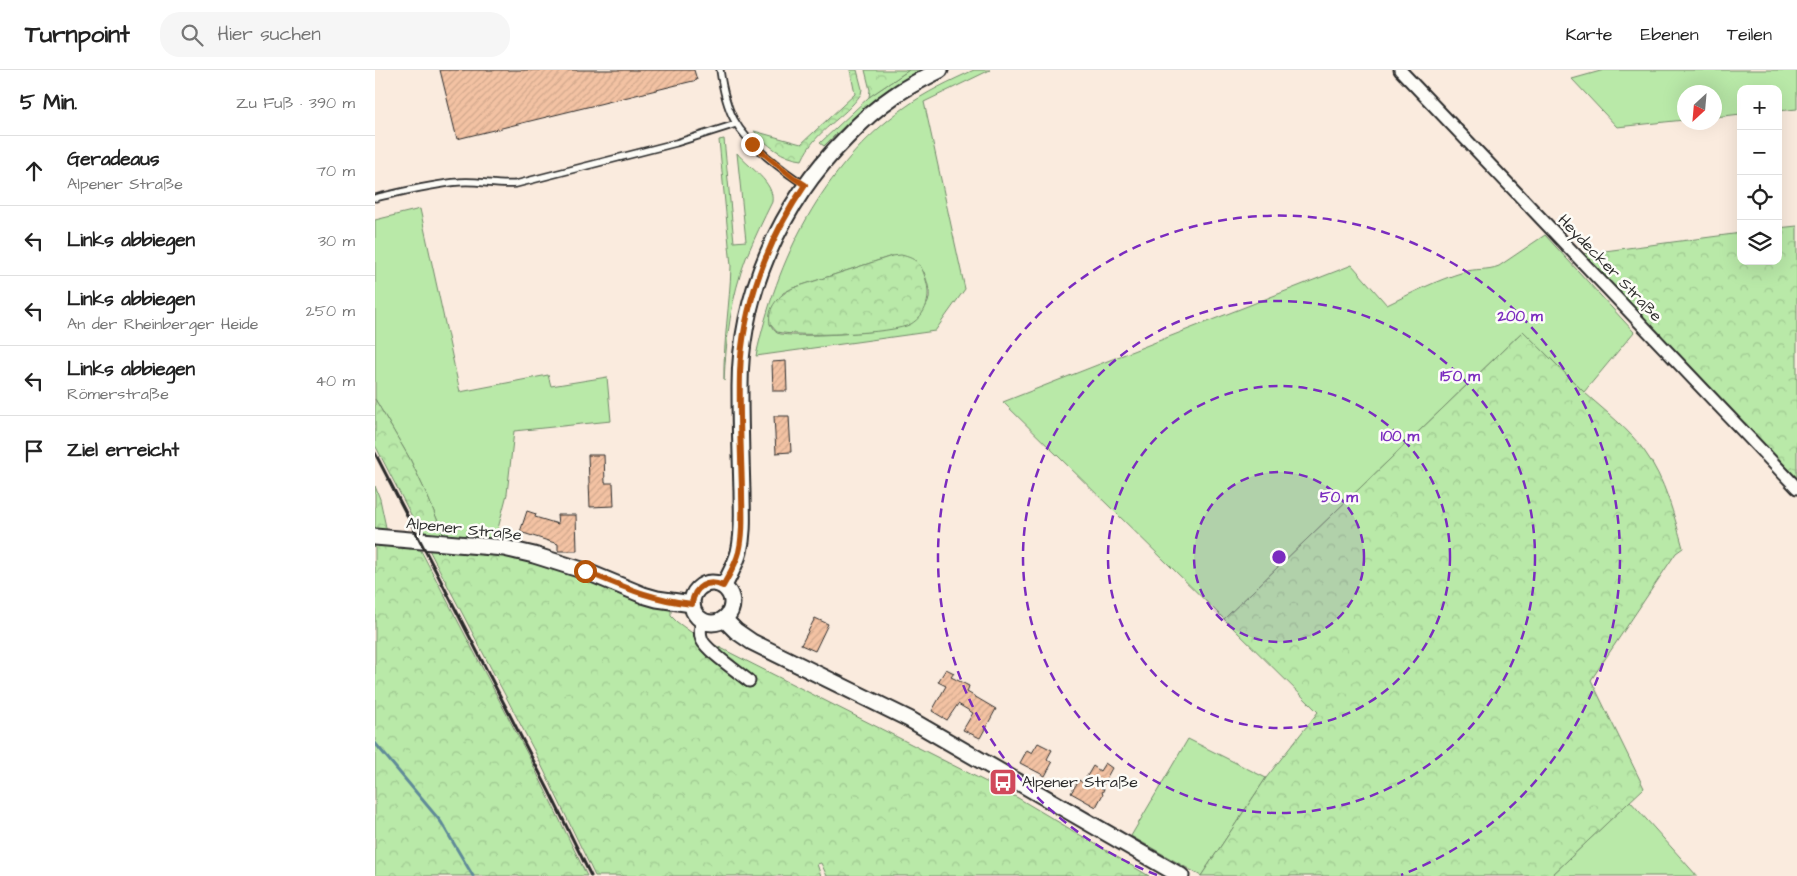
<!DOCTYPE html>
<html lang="de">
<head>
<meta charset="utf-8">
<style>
	body { margin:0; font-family:"Architects Daughter",sans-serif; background:#f6f6f6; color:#222 }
	.controls { position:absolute; right:15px; top:15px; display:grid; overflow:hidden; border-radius:10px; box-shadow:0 5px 20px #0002 }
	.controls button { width:45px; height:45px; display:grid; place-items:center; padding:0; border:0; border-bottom:1px solid #e0e0e0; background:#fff; color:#222; font:25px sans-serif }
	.compass { position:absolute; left:1302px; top:15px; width:45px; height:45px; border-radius:50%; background:#fff; box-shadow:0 5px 20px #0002; rotate:206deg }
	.stop { position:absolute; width:15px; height:15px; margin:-11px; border:4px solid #b45309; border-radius:50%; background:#fff }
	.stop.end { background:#b45309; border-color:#fff; box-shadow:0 1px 5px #0008 }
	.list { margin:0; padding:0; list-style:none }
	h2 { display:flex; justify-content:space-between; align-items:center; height:65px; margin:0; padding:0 20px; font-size:21px }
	h2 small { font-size:16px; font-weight:400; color:#767676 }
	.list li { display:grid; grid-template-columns:32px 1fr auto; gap:15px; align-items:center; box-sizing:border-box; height:70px; padding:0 20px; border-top:1px solid #e0e0e0 }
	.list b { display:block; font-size:19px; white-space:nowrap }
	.list p { margin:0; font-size:16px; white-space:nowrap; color:#767676 }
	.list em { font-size:16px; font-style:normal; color:#767676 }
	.icon { flex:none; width:28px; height:28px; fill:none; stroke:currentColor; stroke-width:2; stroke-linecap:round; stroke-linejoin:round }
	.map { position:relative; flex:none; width:1422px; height:806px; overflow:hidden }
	header { display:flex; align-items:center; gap:30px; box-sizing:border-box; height:70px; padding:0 25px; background:#fff; border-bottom:1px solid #e0e0e0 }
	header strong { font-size:24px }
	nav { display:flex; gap:28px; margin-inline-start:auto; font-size:18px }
	.search { width:350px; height:45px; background:#f6f6f6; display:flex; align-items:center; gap:12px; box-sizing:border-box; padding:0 18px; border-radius:20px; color:#767676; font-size:19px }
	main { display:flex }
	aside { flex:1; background:#fff }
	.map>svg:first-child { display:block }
</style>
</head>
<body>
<header>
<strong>Turnpoint</strong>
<div class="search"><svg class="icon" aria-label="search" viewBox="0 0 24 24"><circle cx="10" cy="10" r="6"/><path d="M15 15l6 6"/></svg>Hier suchen</div>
<nav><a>Karte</a><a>Ebenen</a><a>Teilen</a></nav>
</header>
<main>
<aside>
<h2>5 Min.<small>Zu Fuß · 390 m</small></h2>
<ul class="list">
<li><svg class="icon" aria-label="ahead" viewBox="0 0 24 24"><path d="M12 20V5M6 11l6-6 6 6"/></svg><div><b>Geradeaus</b><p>Alpener Straße</p></div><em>70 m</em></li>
<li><svg class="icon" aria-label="left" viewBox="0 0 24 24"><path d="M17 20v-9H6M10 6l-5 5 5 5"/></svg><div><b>Links abbiegen</b></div><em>30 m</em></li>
<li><svg class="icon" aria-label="left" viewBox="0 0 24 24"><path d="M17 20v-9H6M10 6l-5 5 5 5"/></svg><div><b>Links abbiegen</b><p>An der Rheinberger Heide</p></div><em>250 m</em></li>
<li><svg class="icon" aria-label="left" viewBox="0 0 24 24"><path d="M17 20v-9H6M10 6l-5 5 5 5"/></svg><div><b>Links abbiegen</b><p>Römerstraße</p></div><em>40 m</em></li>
<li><svg class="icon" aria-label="arrive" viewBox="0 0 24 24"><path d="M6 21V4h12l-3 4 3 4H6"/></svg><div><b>Ziel erreicht</b></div></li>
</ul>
</aside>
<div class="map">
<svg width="1422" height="806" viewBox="0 0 1422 806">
	<defs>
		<pattern id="forest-crowns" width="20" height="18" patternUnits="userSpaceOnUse" patternTransform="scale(1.25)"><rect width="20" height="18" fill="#b9e9a8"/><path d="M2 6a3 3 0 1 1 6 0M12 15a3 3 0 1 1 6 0" fill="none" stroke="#9fc891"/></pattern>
		<pattern id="building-hatch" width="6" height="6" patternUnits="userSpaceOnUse" patternTransform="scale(1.25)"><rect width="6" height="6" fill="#f3c2a3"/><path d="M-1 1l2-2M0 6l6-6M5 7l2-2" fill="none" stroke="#d0a78c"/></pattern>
	</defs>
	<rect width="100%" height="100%" fill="#faebde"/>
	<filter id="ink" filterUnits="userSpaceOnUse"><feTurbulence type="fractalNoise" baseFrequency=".02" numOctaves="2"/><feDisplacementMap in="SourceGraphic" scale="10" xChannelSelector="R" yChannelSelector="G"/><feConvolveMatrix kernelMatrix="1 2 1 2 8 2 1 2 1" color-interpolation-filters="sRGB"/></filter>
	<g filter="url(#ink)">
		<!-- grass -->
		<g fill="#b9e9a8" stroke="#728a6a" fill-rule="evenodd">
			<path d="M534,0H547C510,18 479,46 449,76L445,73L494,27Z"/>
			<path d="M599,0H615L549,32L590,219L560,261L381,286C402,189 447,97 529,38C551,22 575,11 599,0ZM517,186L549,202C552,212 558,226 551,236C549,240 530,256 525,257C507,262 418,269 402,263C399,261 397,257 395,254L408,223L418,218Z"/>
			<polygon points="1229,0 1422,0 1422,39 1403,41 1403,19 1366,19 1366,44 1340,47 1340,22 1310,22 1309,50 1242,57 1197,9"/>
			<path d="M349,69L359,172L371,171L362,83C374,98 400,112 397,132C388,150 379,169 371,188C356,227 351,270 349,311C348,272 355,234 356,196L344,70Z"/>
			<polygon points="45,139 85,322 173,305 176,316 232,307 236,351 139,361 132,424 120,470 69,466 52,425 35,389 0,329 0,150"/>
			<path d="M1170,165L1259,262L1209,322L1148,261L849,549L628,332L977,195L1012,235C1037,223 1062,210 1089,202C1100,198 1112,201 1124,196Z"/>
			<polygon points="813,669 891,708 826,806 756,766"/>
			<polygon points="1255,731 1322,806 1176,806"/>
		</g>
		<!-- forest -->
		<g fill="url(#forest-crowns)" stroke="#728a6a">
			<path d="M475,0H482L487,19L486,24C469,49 441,59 427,90C407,88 392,75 379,61L426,74L480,24Z"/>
			<polygon points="490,0 534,0 494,27 495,20"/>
			<polygon points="1422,156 1422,420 1207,184 1366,163 1366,191 1403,191 1403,158"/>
			<path d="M526,185C543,189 546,194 551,210C556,227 552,244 536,254C519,264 423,267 402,262L395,254C392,237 404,225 418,218L517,186Z"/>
			<path d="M1148,261C1169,281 1189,303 1210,323C1231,342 1254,359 1270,382C1290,409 1299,445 1308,478L1301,483L1216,610L1269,718L1176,806H826L891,708L943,642L849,549Z"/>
			<polygon points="0,329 35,389 52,425 69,466 46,464 0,375"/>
			<polygon points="0,416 5,429 12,462 0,461"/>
			<polygon points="0,473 43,475 154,687 212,806 0,806"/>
			<polygon points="52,476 132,483 235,516 296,540 296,546 302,552 320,565 643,728 774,806 452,806 446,793 442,794 446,806 220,806 161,684"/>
		</g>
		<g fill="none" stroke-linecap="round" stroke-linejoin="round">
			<!-- stream -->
			<polyline stroke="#5f8a98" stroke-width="3" points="0,673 66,752 98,806"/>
		</g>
		<!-- building -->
		<g fill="url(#building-hatch)" stroke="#2b2b2b">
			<polygon points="65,0 319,0 322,10 82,69"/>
			<polygon points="411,291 412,321 398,321 397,292"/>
			<polygon points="399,346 414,346 416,382 401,383"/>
			<polygon points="213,385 229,385 230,413 238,413 239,436 215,437"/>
			<polygon points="152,441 161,444 160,447 183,454 182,445 201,445 202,481 183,481 183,474 145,462"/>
			<polygon points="440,548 453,554 440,581 426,575"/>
			<polygon points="571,599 579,603 576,607 594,616 592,622 621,639 605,668 588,660 598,643 583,634 572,650 557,641 571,616 563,612"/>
			<polygon points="663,673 677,680 672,689 677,693 670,706 645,693 652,680 657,683"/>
			<polygon points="730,693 737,698 726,718 729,719 727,723 728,724 721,737 696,723 704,710 708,713 718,696 725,701"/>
		</g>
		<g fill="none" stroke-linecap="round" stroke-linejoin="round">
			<defs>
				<g id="lane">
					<path d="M345,0C351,42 360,60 392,87C404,97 417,107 430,115"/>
					<path d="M0,128C26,122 57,114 84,112C103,110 121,116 141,114L301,73L361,54"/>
				</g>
				<g id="street">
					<polyline points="1025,0 1422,418"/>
					<path d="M328,551C325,557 324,563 327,570C332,581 363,602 374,611"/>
				</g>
				<g id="secondary">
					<polyline points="0,467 129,478 159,485 210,501 268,525 282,529 317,534"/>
					<circle cx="337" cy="533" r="20"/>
					<path d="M349,516C354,505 361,494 364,482C369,462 367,442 367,422C366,388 365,354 365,320C364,226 405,134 471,68C485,53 501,38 519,26C533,16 549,8 565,0"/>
					<polyline points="349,549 361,561 377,572 534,649 806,806"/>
				</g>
			</defs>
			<!-- lane casing -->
			<use href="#lane" stroke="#2b2b2b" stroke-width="9"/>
			<!-- street casing -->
			<use href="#street" stroke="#2b2b2b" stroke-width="15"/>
			<!-- secondary casing -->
			<use href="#secondary" stroke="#2b2b2b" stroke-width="19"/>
			<!-- lane -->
			<use href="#lane" stroke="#fdfcf7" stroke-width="5.5"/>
			<!-- street -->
			<use href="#street" stroke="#fdfcf7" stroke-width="11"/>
			<!-- secondary -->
			<use href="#secondary" stroke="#fdfcf7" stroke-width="15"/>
			<!-- rail -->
			<polyline stroke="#2b2b2b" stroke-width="3" points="0,383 174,721 216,806"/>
		</g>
	</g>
	<g fill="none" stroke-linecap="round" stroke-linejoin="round" filter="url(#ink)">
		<!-- route -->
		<path stroke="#b45309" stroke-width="6" d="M210,501C247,516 276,530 317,534C319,516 333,509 348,516C354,505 361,494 364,482C369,462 367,441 367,421C366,382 364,342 365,303C367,237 393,169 430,115L419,108L377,74"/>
	</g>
	<!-- distance rings -->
	<circle cx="904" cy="487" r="85" fill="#7b2cbf" fill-opacity=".12"/>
	<g fill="none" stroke="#7b2cbf" stroke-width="2.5" stroke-dasharray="9 6">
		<circle cx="904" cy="487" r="85"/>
		<circle cx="904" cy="487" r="171"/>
		<circle cx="904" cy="487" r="256"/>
		<path d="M782 805A341 341 0 1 1 1026 805"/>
	</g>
	<!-- icons -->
	<defs>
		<symbol id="bus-square" viewBox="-11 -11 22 22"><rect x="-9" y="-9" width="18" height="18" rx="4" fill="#d1495b" stroke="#fdfcf7"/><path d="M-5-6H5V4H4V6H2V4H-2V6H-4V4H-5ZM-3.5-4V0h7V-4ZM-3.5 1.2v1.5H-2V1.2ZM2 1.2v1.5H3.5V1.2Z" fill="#fff"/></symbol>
	</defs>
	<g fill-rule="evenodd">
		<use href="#bus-square" x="612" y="696" width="32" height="32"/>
	</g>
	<g text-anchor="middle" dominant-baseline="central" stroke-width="5" stroke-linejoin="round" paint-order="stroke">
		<!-- street labels -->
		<g font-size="16" fill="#2b2b2b" stroke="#fdfcf7">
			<text transform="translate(1235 198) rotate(46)">Heydecker Straße</text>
			<text transform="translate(89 459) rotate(6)">Alpener Straße</text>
		</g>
		<!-- poi labels -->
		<g font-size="16" fill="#2b2b2b" stroke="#fdfcf7" text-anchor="start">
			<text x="647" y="712">Alpener Straße</text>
		</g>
	</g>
	<circle cx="904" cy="487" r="8" fill="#7b2cbf" stroke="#fdfcf7" stroke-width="2.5"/>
	<g font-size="15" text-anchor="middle" font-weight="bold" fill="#7b2cbf" stroke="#fdfcf7" stroke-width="5" stroke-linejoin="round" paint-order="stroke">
		<text x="1145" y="251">200 m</text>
		<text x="1085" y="311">150 m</text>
		<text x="1025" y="371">100 m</text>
		<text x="964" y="432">50 m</text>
	</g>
</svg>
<div class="controls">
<button>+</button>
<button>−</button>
<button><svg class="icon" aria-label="locate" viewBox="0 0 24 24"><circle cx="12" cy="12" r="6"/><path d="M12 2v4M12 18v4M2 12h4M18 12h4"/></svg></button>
<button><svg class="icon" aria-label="layers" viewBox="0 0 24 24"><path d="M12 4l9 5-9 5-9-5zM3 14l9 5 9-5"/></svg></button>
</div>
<svg class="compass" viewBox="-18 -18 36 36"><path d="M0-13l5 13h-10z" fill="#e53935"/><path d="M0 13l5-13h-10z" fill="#767676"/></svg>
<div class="stop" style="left:210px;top:501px"></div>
<div class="stop end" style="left:377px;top:74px"></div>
</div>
</main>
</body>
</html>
